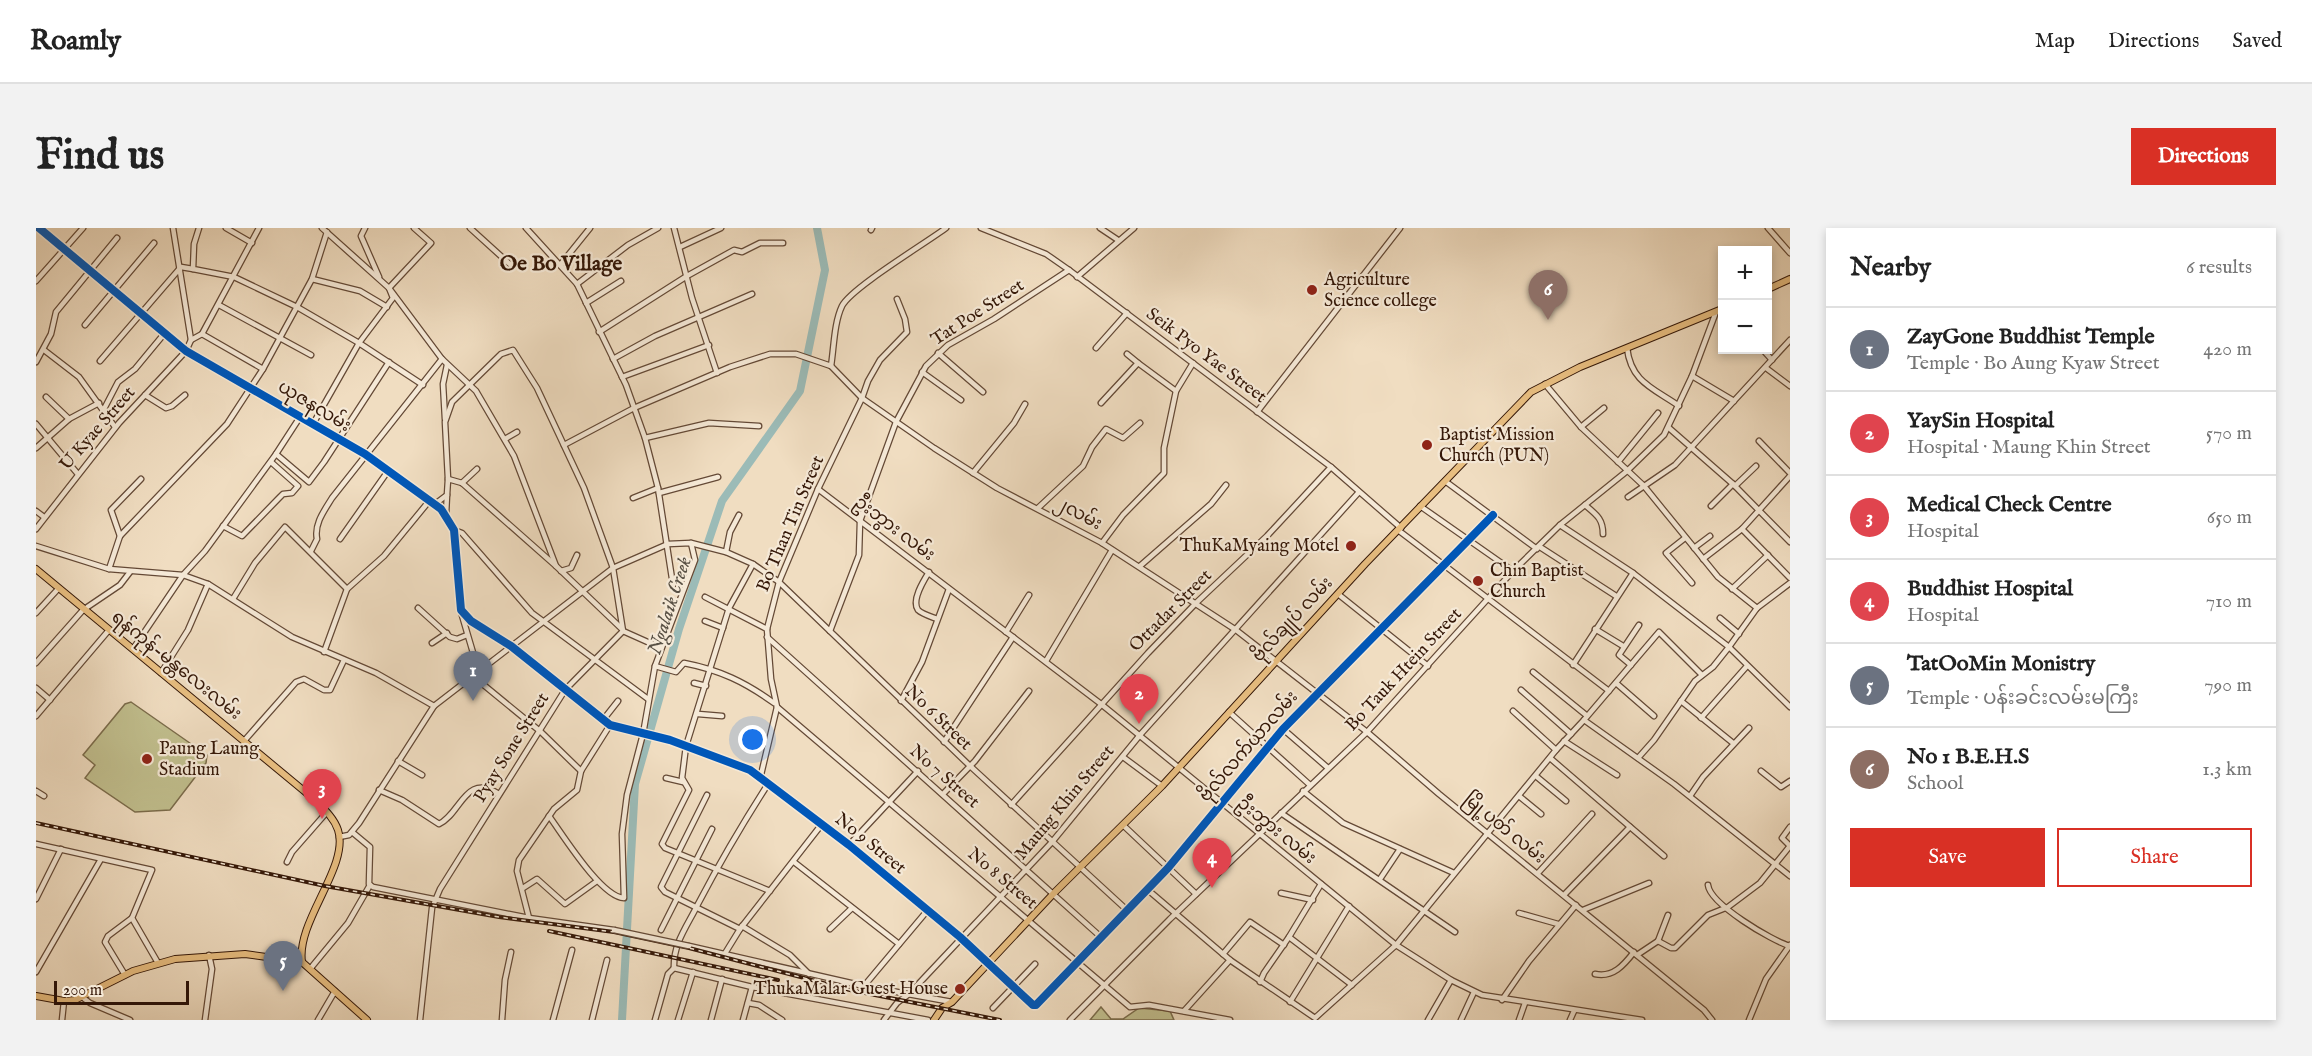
<!DOCTYPE html>
<html lang="en">
<head>
<meta charset="utf-8">
<style>
	body { margin:0; font-family:"IM FELL English","Noto Sans Myanmar",serif; background:#f2f2f2; color:#222 }
	.controls { position:absolute; right:18px; top:18px; display:grid; overflow:hidden; border-radius:0px; box-shadow:0 3px 9px #0003 }
	.controls button { width:54px; height:54px; display:grid; place-items:center; padding:0; border:0; border-bottom:2px solid #e0e0e0; background:#fff; color:#222; font:30px sans-serif }
	.scale { position:absolute; left:18px; bottom:15px; width:135px; box-sizing:border-box; padding-left:6px; border:3px solid #351808; border-top:0; font-size:16px; line-height:21px; white-space:nowrap; color:#351808; -webkit-text-stroke:4px #f5e9d7; paint-order:stroke }
	.you { position:absolute; left:717px; top:512px; width:21px; height:21px; margin:-15px; border:4px solid #fff; border-radius:50%; background:#1a73e8; box-shadow:0 0 0 9px #1a73e833 }
	.badge { display:grid; place-items:center; width:39px; height:39px; border-radius:50%; background:#d93025; color:#fff; font-size:20px; font-weight:700 }
	.pin { position:absolute; translate:-50% -50px; filter:drop-shadow(0 2px 3px #0008) }
	.pin::after { content:''; position:absolute; top:32px; width:21px; height:18px; background:inherit; clip-path:polygon(0 0,100% 0,50% 100%) }
	.list { margin:0; padding:0; list-style:none }
	h2 { display:flex; justify-content:space-between; align-items:center; height:78px; margin:0; padding:0 24px; font-size:26px }
	h2 small { font-size:20px; font-weight:400; color:#767676 }
	.list li { display:grid; grid-template-columns:39px 1fr auto; gap:18px; align-items:center; box-sizing:border-box; height:84px; padding:0 24px; border-top:2px solid #e0e0e0 }
	.list b { display:block; font-size:22px; white-space:nowrap }
	.list p { margin:0; font-size:20px; white-space:nowrap; color:#767676 }
	.list em { font-size:20px; font-style:normal; color:#767676 }
	.actions { display:flex; gap:12px; padding:18px 24px }
	.actions a { flex:1; padding:14px 0; border:2px solid #d93025; border-radius:0px; text-align:center; font-size:21px; color:#d93025 }
	.actions .main { background:#d93025; color:#fff }
	.map { position:relative; flex:none; width:1754px; height:792px; overflow:hidden; border-radius:0px }
	header { display:flex; align-items:center; gap:36px; box-sizing:border-box; height:84px; padding:0 30px; background:#fff; border-bottom:2px solid #e0e0e0 }
	header strong { font-size:28px }
	nav { display:flex; gap:33px; margin-inline-start:auto; font-size:21px }
	.intro { display:flex; align-items:center; justify-content:space-between; box-sizing:border-box; height:144px; padding:0 36px }
	h1 { margin:0; font-size:42px }
	.button { padding:15px 27px; border-radius:0px; background:#d93025; color:#fff; font-size:21px; font-weight:700 }
	main { display:flex; gap:36px; padding:0 36px }
	aside { flex:1; background:#fff; border-radius:0px; box-shadow:0 3px 9px #0003 }
	.map>svg:first-child { display:block }
</style>
</head>
<body>
<header>
<strong>Roamly</strong>
<nav><a>Map</a><a>Directions</a><a>Saved</a></nav>
</header>
<div class="intro"><h1>Find us</h1><a class="button">Directions</a></div>
<main>
<div class="map">
<svg width="1754" height="792" viewBox="0 0 1754 792">
	<rect width="100%" height="100%" fill="#f0ddc1"/>
	<filter id="stains"><feTurbulence type="fractalNoise" baseFrequency=".00333" numOctaves="4"/><feColorMatrix values="0 0 0 0 .2 0 0 0 0 .09 0 0 0 0 .02 0 0 0 .5 -.17"/></filter>
	<radialGradient id="worn" r=".72"><stop offset=".6" stop-color="#630" stop-opacity="0"/><stop offset="1" stop-color="#630" stop-opacity=".3"/></radialGradient>
	<!-- green -->
	<g fill="#c1bf8e" stroke="#7b6c4b" stroke-width="1.5">
		<polygon points="95,474 171,527 170,535 134,582 99,584 49,550 59,537 47,527 89,476"/>
		<polygon points="1065,779 1075,791 1087,791 1103,780 1134,783 1138,792 1054,792"/>
	</g>
	<g fill="none" stroke-linecap="round" stroke-linejoin="round">
		<!-- river -->
		<polyline stroke="#9bbbb7" stroke-width="8" points="586,792 599,556 643,401 686,273 764,163 789,42 781,0"/>
		<defs>
			<g id="minor">
				<polyline points="3,0 150,123 329,226 405,281 418,302 425,382 435,393 475,418 574,497 634,512 714,542 813,617 924,709 997,777 1000,777 1132,640 1247,501 1457,287"/>
				<polyline points="137,0 155,112"/>
				<polyline points="163,0 158,16 157,41 198,49 261,79 323,115 387,157"/>
				<polyline points="190,0 216,15"/>
				<polyline points="286,0 353,60 406,131 440,163 478,228 520,338 586,401"/>
				<polyline points="329,0 325,8 343,49"/>
				<polyline points="434,0 477,39"/>
				<polyline points="490,0 541,56 590,157 609,210 622,260 637,357"/>
				<polyline points="638,0 656,70 681,145"/>
				<polyline points="945,0 1010,26 1033,42 1295,239 1365,300"/>
				<polyline points="1064,0 1082,12"/>
				<polyline points="1732,0 1754,25"/>
				<polyline points="835,2 836,0"/>
				<polyline points="644,19 685,0"/>
				<polyline points="525,36 554,0"/>
				<polyline points="1041,49 1098,0"/>
				<polyline points="276,51 324,63 351,79"/>
				<polyline points="0,53 47,0"/>
				<polyline points="541,56 592,17 622,0"/>
				<polyline points="550,75 585,53"/>
				<polyline points="183,77 275,127"/>
				<polyline points="49,97 118,15"/>
				<polyline points="563,104 651,48 698,22 706,24 724,15 747,15"/>
				<polyline points="166,106 227,141"/>
				<polyline points="1060,120 1091,85"/>
				<path d="M1591,120C1595,154 1617,160 1643,178"/>
				<polyline points="8,122 43,149 79,199"/>
				<polyline points="1727,122 1736,132"/>
				<polyline points="902,125 947,164"/>
				<polyline points="1091,126 1102,135"/>
				<polyline points="577,131 619,108 716,66"/>
				<polyline points="64,133 145,39 157,41"/>
				<polyline points="0,134 15,106 20,84 81,10"/>
				<path d="M795,138C798,119 798,95 806,78C815,60 890,15 910,0"/>
				<polyline points="1730,140 1754,158"/>
				<polyline points="886,144 925,172"/>
				<polyline points="1656,148 1698,173"/>
				<polyline points="586,149 673,117"/>
				<polyline points="1509,156 1545,199 1608,258 1682,349 1721,380"/>
				<polyline points="109,167 130,180 136,178 149,167"/>
				<polyline points="10,169 33,191"/>
				<polyline points="1065,175 1102,135 1140,163"/>
				<polyline points="68,181 82,154 99,141 128,106"/>
				<polyline points="1221,184 1364,0"/>
				<polyline points="409,191 407,156 411,137"/>
				<polyline points="0,196 41,245"/>
				<polyline points="277,196 323,115 357,70 353,60 395,15 378,0"/>
				<polyline points="1545,199 1568,180"/>
				<polyline points="1633,200 1697,256 1754,314"/>
				<polyline points="609,210 673,195 723,198"/>
				<polyline points="469,211 481,204"/>
				<polyline points="1723,213 1754,245"/>
				<polyline points="528,217 598,180 694,139 734,126 760,126 795,138 826,170 898,220 961,260 1066,315 1200,402 1331,504 1403,566 1668,782 1676,792"/>
				<polyline points="0,220 33,191 63,175"/>
				<polyline points="240,226 273,254 288,234 353,134"/>
				<polyline points="1582,234 1622,185"/>
				<polyline points="937,245 978,195 989,176"/>
				<polyline points="1409,253 1501,321"/>
				<polyline points="426,255 441,241"/>
				<polyline points="1699,258 1720,238"/>
				<polyline points="782,261 1065,476 1360,717 1415,752 1446,767 1606,792"/>
				<polyline points="623,265 682,249"/>
				<polyline points="1592,269 1639,237 1754,112"/>
				<polyline points="597,270 622,260"/>
				<polyline points="399,276 411,267 412,251 426,255 520,338"/>
				<path d="M1549,277C1561,287 1567,291 1567,306"/>
				<polyline points="1384,278 1477,343"/>
				<polyline points="1675,278 1697,256"/>
				<polyline points="1002,280 1047,238 1056,219 1070,201 1087,210 1104,195"/>
				<polyline points="0,283 8,289"/>
				<polyline points="410,287 411,267"/>
				<polyline points="1524,297 1597,345 1693,419 1754,479"/>
				<polyline points="187,298 206,308 242,271 247,266 256,265 262,258 235,234"/>
				<polyline points="0,301 83,195 150,123 155,112 166,106 223,0"/>
				<polyline points="1706,301 1754,350"/>
				<polyline points="418,302 426,305 496,385 612,471"/>
				<polyline points="1362,302 1573,463"/>
				<polyline points="84,308 75,282 105,251"/>
				<polyline points="1649,310 1630,325 1656,355"/>
				<polyline points="304,311 352,243"/>
				<polyline points="1066,315 1087,287 1128,245 1128,220 1140,163 1157,135"/>
				<polyline points="0,318 73,341 147,347 172,356"/>
				<polyline points="1504,319 1580,368"/>
				<polyline points="1658,320 1674,308"/>
				<path d="M275,323L281,311C278,296 288,283 296,270L406,131"/>
				<polyline points="690,324 694,304 703,287"/>
				<polyline points="1667,331 1706,301 1754,248"/>
				<polyline points="717,336 693,380 650,518 646,550 653,562 626,616 629,620 734,663"/>
				<polyline points="1104,338 1175,276 1190,257"/>
				<polyline points="73,341 84,308 191,196 227,141 276,51 291,4"/>
				<polyline points="525,343 535,340 541,327"/>
				<path d="M893,344C888,352 875,372 882,382C886,386 896,389 901,391"/>
				<polyline points="1696,361 1732,327"/>
				<polyline points="1302,366 1392,438"/>
				<polyline points="669,369 731,401"/>
				<polyline points="197,371 219,335 249,299 311,361"/>
				<polyline points="382,380 414,409 421,411 431,407"/>
				<polyline points="425,384 443,445"/>
				<polyline points="0,385 22,361"/>
				<polyline points="1684,390 1703,406"/>
				<polyline points="669,393 687,400"/>
				<polyline points="1559,401 1587,418"/>
				<polyline points="587,403 625,420"/>
				<polyline points="794,403 823,327 824,293 860,194 890,138 912,117 958,91 1033,42"/>
				<polyline points="970,404 993,367"/>
				<polyline points="731,409 1066,710"/>
				<polyline points="396,415 411,405"/>
				<polyline points="97,421 147,347 169,323 240,226 264,189"/>
				<polyline points="288,424 311,361 348,328 394,272"/>
				<polyline points="1010,433 1076,322"/>
				<polyline points="0,435 47,382 84,357 94,344"/>
				<polyline points="1537,437 1597,345"/>
				<polyline points="1595,437 1583,427 1603,397"/>
				<path d="M619,438L640,444L648,435C684,442 709,454 738,475"/>
				<polyline points="1497,444 1550,487"/>
				<polyline points="125,445 152,402 172,356 256,409 340,445 398,478"/>
				<polyline points="438,449 505,504 545,543"/>
				<polyline points="658,455 670,458"/>
				<polyline points="1580,455 1618,488"/>
				<polyline points="0,460 14,472"/>
				<polyline points="1485,462 1535,506"/>
				<polyline points="865,473 886,434 913,361"/>
				<polyline points="1645,473 1697,515"/>
				<polyline points="741,479 1094,779 1113,777 1194,792"/>
				<polyline points="1477,483 1520,522"/>
				<polyline points="1193,484 1274,557"/>
				<polyline points="662,486 686,488"/>
				<polyline points="0,488 73,402"/>
				<polyline points="1665,490 1711,438"/>
				<polyline points="567,492 582,473"/>
				<polyline points="1548,492 1623,404 1666,447"/>
				<polyline points="1247,501 1292,540"/>
				<polyline points="208,513 260,454 268,451 288,462 294,462 308,432"/>
				<polyline points="1528,513 1581,547"/>
				<polyline points="908,514 977,409"/>
				<polyline points="1087,529 1126,558"/>
				<polyline points="1514,530 1628,628"/>
				<polyline points="1602,530 1618,512 1659,453 1677,439 1693,419 1721,380 1754,355"/>
				<polyline points="362,533 386,547"/>
				<polyline points="1725,543 1745,559 1754,553"/>
				<polyline points="1501,549 1530,573"/>
				<polyline points="630,550 647,554"/>
				<polyline points="724,551 741,479 735,451 731,401 743,354 782,261 826,170 832,153 844,132 871,104 869,91 861,71"/>
				<path d="M343,562L366,572L403,596C425,586 429,544 463,566"/>
				<polyline points="0,563 8,568"/>
				<polyline points="1267,563 1307,595 1418,645"/>
				<polyline points="907,566 939,533 993,463"/>
				<polyline points="671,567 625,659 629,664 704,701"/>
				<polyline points="1483,568 1505,586"/>
				<polyline points="1654,568 1667,549 1713,500"/>
				<polyline points="975,577 1112,425 1160,375 1231,308 1295,239"/>
				<polyline points="1245,585 1419,704"/>
				<path d="M513,588C527,607 565,669 588,670L586,606L591,567L607,506L619,438L659,332L655,315"/>
				<polyline points="1088,598 1160,666"/>
				<polyline points="1754,599 1746,610 1754,618"/>
				<polyline points="316,604 334,619 333,656 337,659 493,690 578,702"/>
				<polyline points="303,609 313,607 323,595 398,478 577,340 632,316 655,315 690,324 717,336 743,354 933,537 1092,683"/>
				<polyline points="0,616 116,642 96,690 122,735"/>
				<polyline points="813,617 882,543"/>
				<polyline points="251,634 256,624 291,584"/>
				<polyline points="758,634 863,716"/>
				<polyline points="1502,645 1556,586"/>
				<polyline points="1344,651 1364,621"/>
				<path d="M1672,657C1674,676 1736,713 1754,718"/>
				<polyline points="487,660 501,651 529,676 561,653"/>
				<polyline points="1112,662 1194,732 1279,790 1360,717 1520,522 1548,492 1638,556 1754,648"/>
				<polyline points="1245,665 1277,672"/>
				<polyline points="1528,667 1594,599"/>
				<polyline points="0,671 25,621"/>
				<polyline points="1547,682 1613,655"/>
				<polyline points="1483,685 1522,696"/>
				<polyline points="493,690 481,643 483,632 518,581 541,562 545,543 574,497"/>
				<polyline points="706,698 754,727 773,746"/>
				<polyline points="794,701 816,680"/>
				<polyline points="625,702 676,601"/>
				<polyline points="1253,709 1316,757"/>
				<polyline points="1622,713 1632,687"/>
				<polyline points="653,718 828,758 916,774"/>
				<polyline points="1187,726 1214,694 1248,717"/>
				<polyline points="688,727 704,701 786,596"/>
				<polyline points="1601,727 1622,713 1635,720 1639,720 1672,687 1692,679 1724,655 1754,618"/>
				<path d="M638,740C637,715 652,697 662,676C684,634 707,595 732,556"/>
				<polyline points="274,741 312,695 334,657"/>
				<polyline points="0,744 65,631"/>
				<path d="M1559,746C1577,750 1588,737 1598,724"/>
				<polyline points="89,747 69,714 72,708 96,690"/>
				<polyline points="1224,754 1228,745 1253,709 1285,656"/>
				<polyline points="828,758 891,683"/>
				<polyline points="46,769 54,775 94,792"/>
				<polyline points="1466,772 1493,733 1540,677"/>
				<polyline points="1254,774 1313,678"/>
				<polyline points="712,775 723,777 746,792"/>
				<polyline points="957,780 999,736"/>
				<polyline points="1148,783 1194,732"/>
				<polyline points="26,792 28,773"/>
				<polyline points="169,792 176,741 173,727"/>
				<polyline points="282,792 299,763"/>
				<polyline points="384,792 396,680 404,661 529,462 587,403 577,340 548,260 501,160 477,122 465,126 416,174 409,194 412,251"/>
				<polyline points="466,792 469,752 475,724"/>
				<polyline points="517,792 536,722"/>
				<polyline points="556,792 571,732"/>
				<polyline points="619,792 632,746 638,740 716,759 892,792"/>
				<polyline points="642,792 657,744"/>
				<polyline points="675,792 686,751"/>
				<polyline points="707,792 716,759"/>
				<polyline points="848,792 861,775 873,766 1016,614 1104,507 1323,264"/>
				<polyline points="1034,792 1134,691 1331,504 1477,343 1524,297 1591,243 1628,207 1656,148 1680,84"/>
				<polyline points="1392,792 1415,752"/>
				<polyline points="1425,792 1438,764"/>
				<polyline points="1483,792 1489,775"/>
				<polyline points="1534,792 1538,783"/>
				<polyline points="1713,792 1730,751 1754,717"/>
			</g>
			<g id="major">
				<polyline points="1732,61 1754,51"/>
				<path d="M0,341L279,572C288,581 298,590 302,602C314,638 260,693 266,734L331,792"/>
				<polyline points="0,768 28,773 39,772 97,743 139,731 209,726 266,734"/>
				<polyline points="898,792 906,780 916,774 1019,664 1126,558 1329,336 1495,164 1544,139 1686,81"/>
			</g>
		</defs>
		<!-- minor casing -->
		<use href="#minor" stroke="#644936" stroke-width="7"/>
		<!-- major casing -->
		<use href="#major" stroke="#351808" stroke-width="8"/>
		<!-- minor -->
		<use href="#minor" stroke="#f5e9d7" stroke-width="4.5"/>
		<!-- major -->
		<use href="#major" stroke="#e8be80" stroke-width="6"/>
		<defs>
			<g id="rail">
				<polyline points="0,595 289,658 463,689 578,704 653,720 814,762 964,792"/>
				<polyline points="513,703 742,752"/>
			</g>
		</defs>
		<!-- rail casing -->
		<use href="#rail" stroke="#351808" stroke-width="4"/>
		<!-- rail -->
		<use href="#rail" stroke="#f5e9d7" stroke-width="1.5" stroke-dasharray="4.5" stroke-linecap="butt"/>
		<defs>
			<polyline id="minor-bridge" points="578,702 653,718"/>
		</defs>
		<!-- minor-bridge casing -->
		<use href="#minor-bridge" stroke="#644936" stroke-width="7" stroke-linecap="butt"/>
		<!-- minor-bridge -->
		<use href="#minor-bridge" stroke="#f5e9d7" stroke-width="4.5"/>
		<defs>
			<polyline id="cycleway" points="3,0 150,123 329,226 405,281 418,302 425,382 435,393 475,418 574,497 634,512 714,542 813,617 924,709 997,777 1000,777 1132,640 1247,501 1457,287"/>
		</defs>
		<!-- cycleway casing -->
		<use href="#cycleway" stroke="#f5e9d7" stroke-width="11"/>
		<!-- cycleway -->
		<use href="#cycleway" stroke="#0057b8" stroke-width="8"/>
	</g>
	<!-- markers -->
	<g fill="#8f2418" stroke="#f5e9d7" stroke-width="2">
		<circle cx="1276" cy="62" r="6"/>
		<circle cx="1391" cy="217" r="6"/>
		<circle cx="1315" cy="318" r="6"/>
		<circle cx="1442" cy="353" r="6"/>
		<circle cx="111" cy="531" r="6"/>
		<circle cx="924" cy="761" r="6"/>
	</g>
	<g text-anchor="middle" dominant-baseline="central" stroke-width="4.5" stroke-linejoin="round" paint-order="stroke">
		<!-- poi labels -->
		<g font-size="18" fill="#351808" stroke="#f5e9d7" text-anchor="start">
			<text x="1288" y="52">Agriculture<tspan x="1288" dy="21">Science college</tspan></text>
			<text x="1403" y="207">Baptist Mission<tspan x="1403" dy="21">Church (PUN)</tspan></text>
			<text x="1303" y="318" text-anchor="end">ThuKaMyaing Motel</text>
			<text x="1454" y="343">Chin Baptist<tspan x="1454" dy="21">Church</tspan></text>
			<text x="123" y="521">Paung Laung<tspan x="123" dy="21">Stadium</tspan></text>
			<text x="912" y="761" text-anchor="end">ThukaMalar Guest House</text>
		</g>
		<!-- street labels -->
		<g font-size="18" fill="#351808" stroke="#f5e9d7">
			<text transform="translate(942 85) rotate(-33)">Tat Poe Street</text>
			<text transform="translate(1170 128) rotate(37)">Seik Pyo Yae Street</text>
			<text transform="translate(278 179) rotate(31)">ယုဇနလမ်း</text>
			<text transform="translate(62 201) rotate(-49)">U Kyae Street</text>
			<text transform="translate(1042 286) rotate(28)">၂လမ်း</text>
			<text transform="translate(755 296) rotate(-67)">Bo Than Tin Street</text>
			<text transform="translate(858 301) rotate(37)">ဦးဘွား လမ်း</text>
			<text transform="translate(1135 383) rotate(-45)">Ottadar Street</text>
			<text transform="translate(1257 392) rotate(-47)">ဗိုလ်ချုပ် လမ်း</text>
			<text transform="translate(140 438) rotate(39)">ရန်ကုန်-မန္တလေးလမ်း</text>
			<text transform="translate(1368 442) rotate(-47)">Bo Tauk Htein Street</text>
			<text transform="translate(902 490) rotate(44)">No 6 Street</text>
			<text transform="translate(1213 519) rotate(-49)">ဗိုလ်လက်ယာလမ်း</text>
			<text transform="translate(476 520) rotate(-58)">Pyay Sone Street</text>
			<text transform="translate(908 549) rotate(41)">No 7 Street</text>
			<text transform="translate(1029 575) rotate(-50)">Maung Khin Street</text>
			<text transform="translate(1468 601) rotate(39)">မြို့ပတ် လမ်း</text>
			<text transform="translate(1240 603) rotate(39)">ဦးဘွား လမ်း</text>
			<text transform="translate(834 616) rotate(39)">No 9 Street</text>
			<text transform="translate(966 651) rotate(40)">No 8 Street</text>
		</g>
		<!-- water labels -->
		<g font-size="20" font-style="italic" fill="#595145" stroke="#f5e9d7">
			<text transform="translate(634 378) rotate(-72)">Ngalaik Creek</text>
		</g>
		<!-- quarter labels -->
		<g font-size="21" font-weight="bold" fill="#351808" stroke="#f5e9d7">
			<text x="525" y="36">Oe Bo Village</text>
		</g>
	</g>
	<rect width="100%" height="100%" filter="url(#stains)"/>
	<rect width="100%" height="100%" fill="url(#worn)"/>
</svg>
<div class="controls">
<button>+</button>
<button>−</button>
</div>
<div class="scale">200 m</div>
<div class="you"></div>
<div class="pin badge" style="left:437px;top:473px;background:#6b7280">1</div>
<div class="pin badge" style="left:1103px;top:496px;background:#e0444e">2</div>
<div class="pin badge" style="left:286px;top:591px;background:#e0444e">3</div>
<div class="pin badge" style="left:1176px;top:660px;background:#e0444e">4</div>
<div class="pin badge" style="left:247px;top:763px;background:#6b7280">5</div>
<div class="pin badge" style="left:1512px;top:92px;background:#8d6e63">6</div>
</div>
<aside>
<h2>Nearby<small>6 results</small></h2>
<ul class="list">
<li><span class="badge" style="background:#6b7280">1</span><div><b>ZayGone Buddhist Temple</b><p>Temple · Bo Aung Kyaw Street</p></div><em>420 m</em></li>
<li><span class="badge" style="background:#e0444e">2</span><div><b>YaySin Hospital</b><p>Hospital · Maung Khin Street</p></div><em>570 m</em></li>
<li><span class="badge" style="background:#e0444e">3</span><div><b>Medical Check Centre</b><p>Hospital</p></div><em>650 m</em></li>
<li><span class="badge" style="background:#e0444e">4</span><div><b>Buddhist Hospital</b><p>Hospital</p></div><em>710 m</em></li>
<li><span class="badge" style="background:#6b7280">5</span><div><b>TatOoMin Monistry</b><p>Temple · ပန်းခင်းလမ်းမကြီး</p></div><em>790 m</em></li>
<li><span class="badge" style="background:#8d6e63">6</span><div><b>No 1 B.E.H.S</b><p>School</p></div><em>1.3 km</em></li>
</ul>
<div class="actions"><a class="main">Save</a><a>Share</a></div>
</aside>
</main>
</body>
</html>
